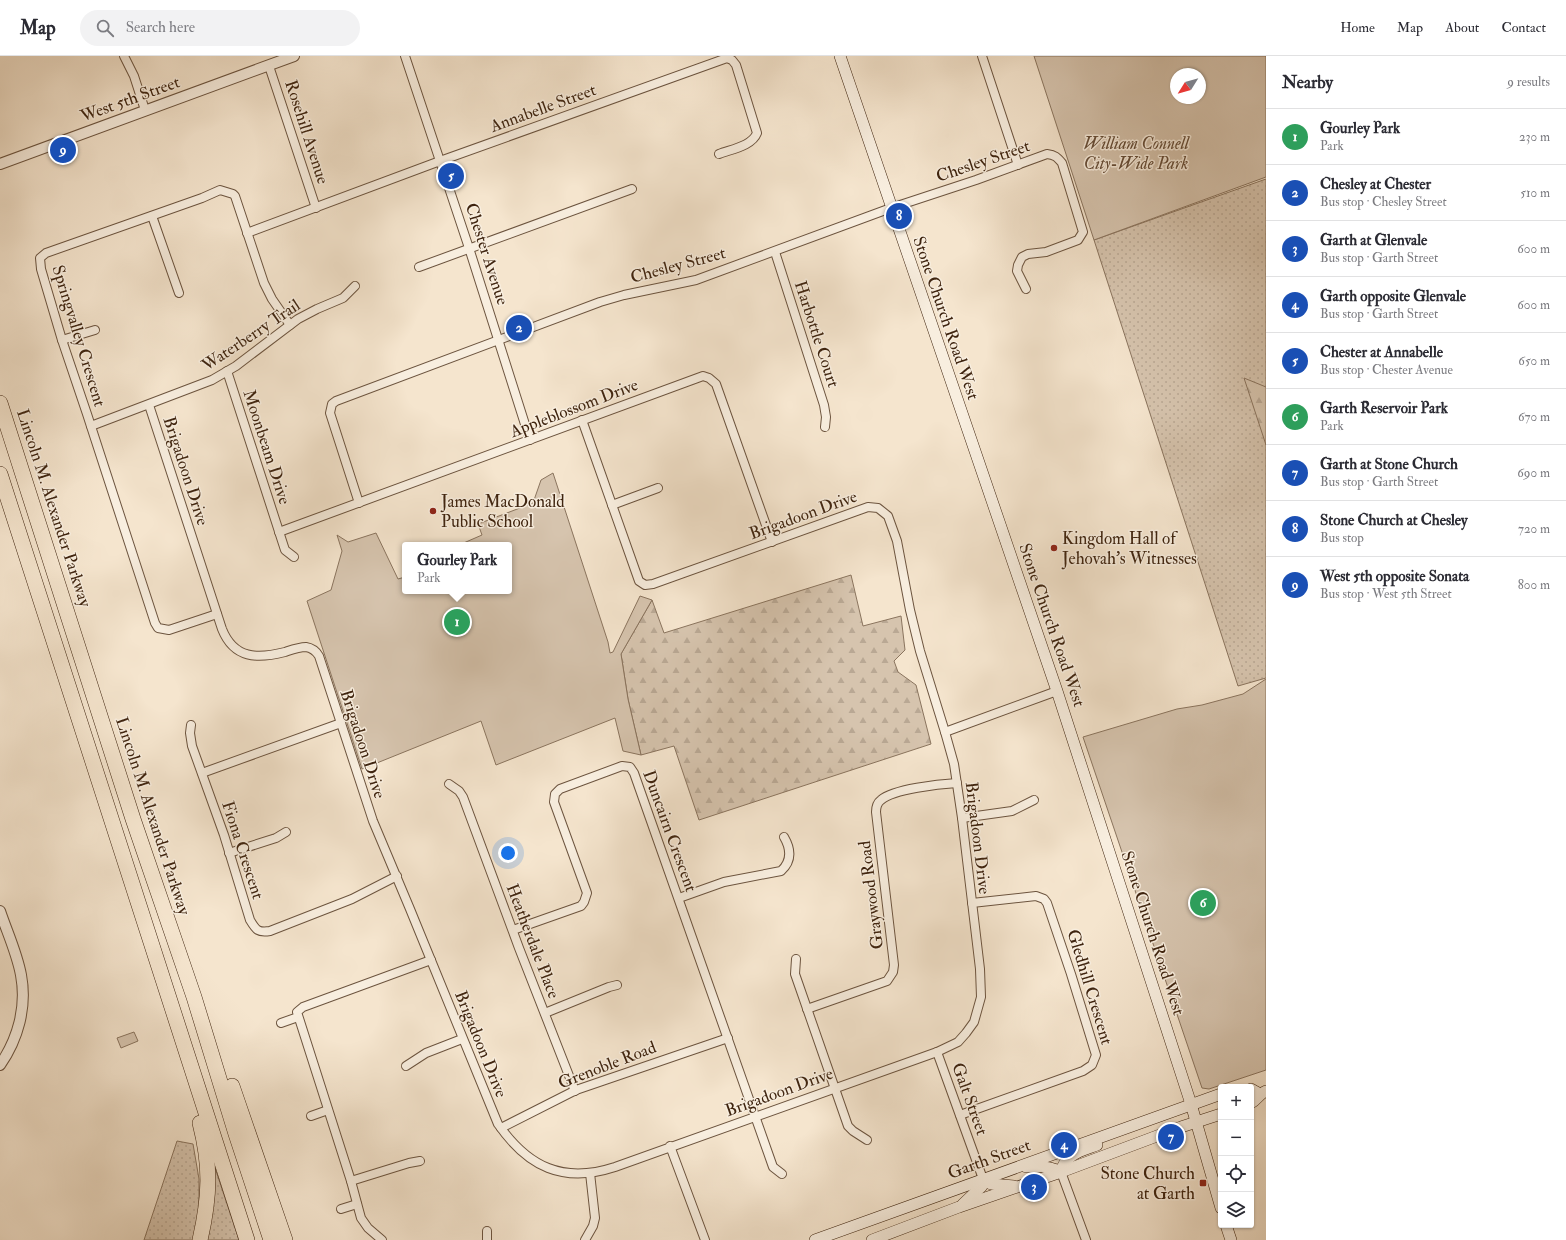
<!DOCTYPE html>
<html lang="en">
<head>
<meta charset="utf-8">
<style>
	body { margin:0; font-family:"IM FELL Double Pica",serif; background:#f2f2f3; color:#2b2b33 }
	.controls { position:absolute; right:12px; bottom:12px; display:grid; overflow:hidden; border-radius:4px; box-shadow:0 1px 3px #0004 }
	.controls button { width:36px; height:36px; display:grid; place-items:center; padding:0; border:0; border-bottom:1px solid #e1e1e2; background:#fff; color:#2b2b33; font:20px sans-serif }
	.compass { position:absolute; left:1170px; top:12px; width:36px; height:36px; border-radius:50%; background:#fff; box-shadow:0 1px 3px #0004; rotate:233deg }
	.you { position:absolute; left:508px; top:797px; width:14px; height:14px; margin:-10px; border:3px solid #fff; border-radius:50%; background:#1a73e8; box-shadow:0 0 0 6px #1a73e833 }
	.badge { display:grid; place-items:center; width:26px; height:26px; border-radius:50%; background:#0f766e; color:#fff; font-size:13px; font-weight:700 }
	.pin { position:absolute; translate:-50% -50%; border:2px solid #fff; box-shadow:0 1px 4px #0006 }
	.popup { position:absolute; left:402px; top:486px; width:110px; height:52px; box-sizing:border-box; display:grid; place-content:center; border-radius:4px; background:#fff; filter:drop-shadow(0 1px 3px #0005); font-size:13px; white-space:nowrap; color:#7c7c81 }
	.popup b { font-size:15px; color:#2b2b33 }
	.popup::after { content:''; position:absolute; left:50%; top:100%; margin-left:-8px; border:8px solid transparent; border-top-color:#fff }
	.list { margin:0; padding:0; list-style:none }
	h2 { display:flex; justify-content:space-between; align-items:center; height:52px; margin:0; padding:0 16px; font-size:17px }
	h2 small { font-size:13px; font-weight:400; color:#7c7c81 }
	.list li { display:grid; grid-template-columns:26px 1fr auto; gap:12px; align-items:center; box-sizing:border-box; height:56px; padding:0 16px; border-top:1px solid #e1e1e2 }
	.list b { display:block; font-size:15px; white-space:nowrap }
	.list p { margin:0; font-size:13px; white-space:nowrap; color:#7c7c81 }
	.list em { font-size:13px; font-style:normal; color:#7c7c81 }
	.icon { flex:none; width:22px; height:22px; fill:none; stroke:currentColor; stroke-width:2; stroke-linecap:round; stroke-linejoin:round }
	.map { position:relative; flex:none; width:1266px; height:1184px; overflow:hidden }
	header { display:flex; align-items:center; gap:24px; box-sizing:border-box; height:56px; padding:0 20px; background:#fff; border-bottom:1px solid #e1e1e2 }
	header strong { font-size:19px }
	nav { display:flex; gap:22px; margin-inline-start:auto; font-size:14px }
	.search { width:280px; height:36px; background:#f2f2f3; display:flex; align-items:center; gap:10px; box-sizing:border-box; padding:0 14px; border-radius:22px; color:#7c7c81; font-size:15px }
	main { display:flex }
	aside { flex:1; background:#fff }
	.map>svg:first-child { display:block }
</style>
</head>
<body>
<header>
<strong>Map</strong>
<div class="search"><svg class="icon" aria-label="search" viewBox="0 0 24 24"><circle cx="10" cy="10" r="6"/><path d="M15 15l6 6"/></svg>Search here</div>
<nav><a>Home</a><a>Map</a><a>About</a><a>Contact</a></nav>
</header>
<main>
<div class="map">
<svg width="1266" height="1184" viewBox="0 0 1266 1184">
	<defs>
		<pattern id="grass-dots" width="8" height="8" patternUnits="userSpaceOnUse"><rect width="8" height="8" fill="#d6c4ae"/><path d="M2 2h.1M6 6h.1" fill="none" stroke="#b9a894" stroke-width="1.8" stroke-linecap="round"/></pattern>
		<pattern id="forest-firs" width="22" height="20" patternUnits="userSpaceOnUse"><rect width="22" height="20" fill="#d6c4ae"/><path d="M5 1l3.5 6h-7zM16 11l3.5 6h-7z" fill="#b9a894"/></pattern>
	</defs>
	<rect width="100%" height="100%" fill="#f5e5ce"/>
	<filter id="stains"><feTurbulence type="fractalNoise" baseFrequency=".005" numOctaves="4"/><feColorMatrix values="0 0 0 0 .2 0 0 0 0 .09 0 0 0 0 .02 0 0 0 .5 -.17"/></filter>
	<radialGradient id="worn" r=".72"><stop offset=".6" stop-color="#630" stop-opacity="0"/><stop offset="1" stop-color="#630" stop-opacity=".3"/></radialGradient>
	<!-- grass -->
	<g fill="url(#grass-dots)" stroke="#8a745e">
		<polygon points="1266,123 1266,622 1238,630 1094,184"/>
		<polygon points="177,1085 193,1088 199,1123 199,1154 193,1184 144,1184"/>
		<polygon points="213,1106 239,1184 203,1184"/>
	</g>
	<!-- forest -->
	<g fill="url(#forest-firs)" stroke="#8a745e">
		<polygon points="1244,322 1266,331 1266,389"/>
		<polygon points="851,519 863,570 901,560 905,594 894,605 898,616 916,629 931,688 699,764 674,690 641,699 628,643 621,598 652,544 664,577"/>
	</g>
	<!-- park -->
	<g fill="#d6c4ae" stroke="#8a745e" fill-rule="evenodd">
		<path d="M1034,0H1266V121L1094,184ZM1176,18H1200V42H1176Z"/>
		<polygon points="553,417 608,586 610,597 613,596 640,540 652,544 621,598 628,643 641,699 623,695 615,662 496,709 481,665 362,713 307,545 331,534 342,495 337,479 348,486 376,477 398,523 405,521 405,535 509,535 509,489 459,489 482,479 478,468 533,447 541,424"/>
		<polygon points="1266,623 1266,1014 1209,1033 1202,1032 1083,681 1177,653 1202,649 1243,638"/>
		<polygon points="134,976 138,985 121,992 117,982"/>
	</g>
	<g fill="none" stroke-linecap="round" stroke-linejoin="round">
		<defs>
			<g id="minor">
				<polyline points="124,0 134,20 145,54"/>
				<polyline points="405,0 469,192 530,384"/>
				<polyline points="982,0 1018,109"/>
				<polyline points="269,10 316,152"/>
				<polyline points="152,160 179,237"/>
				<path d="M247,177L440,105L727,2L732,4L736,9L757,77C752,90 732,93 719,98"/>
				<polyline points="775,196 824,349 826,361 825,371"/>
				<polyline points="419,211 632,133"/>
				<polyline points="62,284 95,274"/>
				<polyline points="227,315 285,494 294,501"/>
				<path d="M149,349L222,573C234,603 257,603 285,596C291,594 299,591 306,591C312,592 316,595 319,600L373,765L410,853L498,1068C528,1111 563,1128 615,1111L937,996L958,986L966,977L974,966L981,941L980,913L962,762L954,708L945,676L920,595L910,554L897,485L888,460L878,452L868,451L653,528L645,529L639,525L582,364"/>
				<polyline points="91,370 212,324 236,310 298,263 317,253 343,242 355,230"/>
				<path d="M359,447L330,357L332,348L336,345L600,246L624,239L696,224L891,152L976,124L1047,98C1055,99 1057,101 1062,107L1083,176L1078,184L1046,196L1028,198L1022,201L1018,209L1017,215L1026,233"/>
				<polyline points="612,449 658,432"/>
				<polyline points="279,476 703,320 709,322 716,328 772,486"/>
				<polyline points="217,558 169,574 158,572 155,567 87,358 62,284 41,213 40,202 46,197 202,142 220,134 233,138 235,140 264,227 272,243 290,269"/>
				<path d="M191,669L190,677L192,690L224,779L250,864C256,874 258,877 270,875L352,843L397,820"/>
				<polyline points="945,676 1057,635"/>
				<polyline points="202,717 341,667"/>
				<polyline points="449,728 459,735 463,741 519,892 575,1035"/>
				<polyline points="962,762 1012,755 1034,744"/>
				<polyline points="229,797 276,782 286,776"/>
				<path d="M679,842L724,826L781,815C792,805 791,793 784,781"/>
				<polyline points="513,874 581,850 584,846 587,837 554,746 555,738 560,733 622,710 630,711 634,717 773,1111 782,1118"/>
				<polyline points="796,903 795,918 848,1070 853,1075 867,1084"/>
				<path d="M807,953L887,925L893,916L894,909L876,756C876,751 877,747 881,744C893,733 940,728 957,727"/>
				<polyline points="545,957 609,931 617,929"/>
				<polyline points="281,967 298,961"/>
				<polyline points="937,996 983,1123"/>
				<polyline points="406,1010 426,997 462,983"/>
				<polyline points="960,1059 1083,1015 1092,1009 1096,999 1071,918 1047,847 1044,843 1036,840 972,847"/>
				<polyline points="311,1060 328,1054"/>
				<polyline points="501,1072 576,1034 728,982"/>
				<polyline points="670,1090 705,1184"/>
				<polyline points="1061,1116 1086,1184"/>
				<polyline points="351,1125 409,1107 420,1105"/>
				<polyline points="341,1153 357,1148"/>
				<polyline points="382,1184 368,1172 361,1162 351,1125 297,956 303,951 431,904"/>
				<polyline points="487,1184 487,1175"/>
				<polyline points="585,1184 593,1170 595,1162 590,1117"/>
			</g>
			<g id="tertiary">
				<polyline points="0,108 294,0"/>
				<path d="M0,855C7,876 17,897 21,919C27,951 18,983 0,1009"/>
			</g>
			<g id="secondary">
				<polyline points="840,0 1057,635 1191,1048 1221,1152"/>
				<polyline points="1251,1033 1260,1038"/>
				<path d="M1251,1047C1257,1044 1259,1038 1266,1035"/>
				<path d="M1026,1111C1038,1110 1050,1110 1061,1116C1065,1098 1081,1095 1097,1089"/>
				<polyline points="963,1148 982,1130 983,1123 991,1128 1014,1130"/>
				<polyline points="1226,1169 1231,1184"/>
				<polyline points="815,1184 1221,1038"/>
				<polyline points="872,1184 959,1151 1061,1116 1181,1071 1221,1058"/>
			</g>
			<g id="motorway">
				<polyline points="0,347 133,763 194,941 236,1078 271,1184"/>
				<polyline points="0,418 247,1184"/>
				<polyline points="232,1030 285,1184"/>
				<path d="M200,1067C211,1110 210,1140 200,1184"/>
			</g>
		</defs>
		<!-- minor casing -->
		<use href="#minor" stroke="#6c543f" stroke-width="10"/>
		<!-- tertiary casing -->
		<use href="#tertiary" stroke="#6c543f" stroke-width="12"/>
		<!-- secondary casing -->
		<use href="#secondary" stroke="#3f240f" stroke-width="12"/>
		<!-- motorway casing -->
		<use href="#motorway" stroke="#3f240f" stroke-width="16"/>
		<!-- minor -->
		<use href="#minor" stroke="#f8eedf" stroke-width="8"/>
		<!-- tertiary -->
		<use href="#tertiary" stroke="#f8eedf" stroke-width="10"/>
		<!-- secondary -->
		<use href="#secondary" stroke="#f8eedf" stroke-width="11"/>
		<!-- motorway -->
		<use href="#motorway" stroke="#f5e5ce" stroke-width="15"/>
	</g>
	<!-- markers -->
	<g fill="#8f2418" stroke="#f8eedf" stroke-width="1.5">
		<circle cx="433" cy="455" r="4"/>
		<circle cx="1054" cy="492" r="4"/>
		<rect x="1199" y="1123" width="8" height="8" rx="2"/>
	</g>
	<g text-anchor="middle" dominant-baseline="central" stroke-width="3" stroke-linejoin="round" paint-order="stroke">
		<!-- street labels -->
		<g font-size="17" fill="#3f240f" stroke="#f8eedf">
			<text transform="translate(130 43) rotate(-20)">West 5th Street</text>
			<text transform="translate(543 52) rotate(-20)">Annabelle Street</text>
			<text transform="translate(307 76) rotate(72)">Rosehill Avenue</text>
			<text transform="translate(983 105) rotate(-19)">Chesley Street</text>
			<text transform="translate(487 198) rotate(72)">Chester Avenue</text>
			<text transform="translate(678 209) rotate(-15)">Chesley Street</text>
			<text transform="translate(946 262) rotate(71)">Stone Church Road West</text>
			<text transform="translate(817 278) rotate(72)">Harbottle Court</text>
			<text transform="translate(251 279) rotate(-34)">Waterberry Trail</text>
			<text transform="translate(79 280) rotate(73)">Springvalley Crescent</text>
			<text transform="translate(574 352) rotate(-21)">Appleblossom Drive</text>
			<text transform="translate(267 391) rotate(72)">Moonbeam Drive</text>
			<text transform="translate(186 415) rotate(72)">Brigadoon Drive</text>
			<text transform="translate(54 452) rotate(72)">Lincoln M. Alexander Parkway</text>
			<text transform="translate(803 459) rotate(-20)">Brigadoon Drive</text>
			<text transform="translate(1052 569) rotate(71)">Stone Church Road West</text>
			<text transform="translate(363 688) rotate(72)">Brigadoon Drive</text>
			<text transform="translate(153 760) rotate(72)">Lincoln M. Alexander Parkway</text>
			<text transform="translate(670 775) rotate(70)">Duncairn Crescent</text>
			<text transform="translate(978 782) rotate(83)">Brigadoon Drive</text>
			<text transform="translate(243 794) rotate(72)">Fiona Crescent</text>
			<text transform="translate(871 839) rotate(-97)">Graywood Road</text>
			<text transform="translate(1153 877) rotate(72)">Stone Church Road West</text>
			<text transform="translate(533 885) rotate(69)">Heatherdale Place</text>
			<text transform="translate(1090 931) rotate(73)">Gledhill Crescent</text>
			<text transform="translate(481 988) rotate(68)">Brigadoon Drive</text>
			<text transform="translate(607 1009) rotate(-21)">Grenoble Road</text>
			<text transform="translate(779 1036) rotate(-20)">Brigadoon Drive</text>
			<text transform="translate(970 1043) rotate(70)">Galt Street</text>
			<text transform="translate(989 1103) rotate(-20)">Garth Street</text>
		</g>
		<!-- park labels -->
		<g font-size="17" font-style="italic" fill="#654c37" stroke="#f8eedf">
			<text x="1136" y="87">William Connell<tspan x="1136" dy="20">City-Wide Park</tspan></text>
		</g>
		<!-- poi labels -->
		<g font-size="17" fill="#3f240f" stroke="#f8eedf" text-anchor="start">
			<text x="441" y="445">James MacDonald<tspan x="441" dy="20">Public School</tspan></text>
			<text x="1062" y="482">Kingdom Hall of<tspan x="1062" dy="20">Jehovah's Witnesses</tspan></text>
			<text x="1195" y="1117" text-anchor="end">Stone Church<tspan x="1195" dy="20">at Garth</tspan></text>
		</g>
	</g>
	<rect width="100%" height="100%" filter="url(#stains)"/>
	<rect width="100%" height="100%" fill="url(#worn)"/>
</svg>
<div class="controls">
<button>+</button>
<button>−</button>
<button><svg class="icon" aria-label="locate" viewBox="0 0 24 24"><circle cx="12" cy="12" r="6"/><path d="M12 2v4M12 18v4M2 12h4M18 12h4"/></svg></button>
<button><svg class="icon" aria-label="layers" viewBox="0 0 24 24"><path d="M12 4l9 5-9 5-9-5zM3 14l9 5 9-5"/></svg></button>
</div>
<svg class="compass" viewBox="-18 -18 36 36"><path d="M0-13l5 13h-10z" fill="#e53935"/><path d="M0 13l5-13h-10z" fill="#7c7c81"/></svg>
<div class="you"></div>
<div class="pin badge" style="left:457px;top:566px;background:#2e9e5b">1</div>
<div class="popup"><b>Gourley Park</b>Park</div>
<div class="pin badge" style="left:519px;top:272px;background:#1a4fb4">2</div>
<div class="pin badge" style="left:1034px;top:1131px;background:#1a4fb4">3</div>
<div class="pin badge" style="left:1064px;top:1089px;background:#1a4fb4">4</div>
<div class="pin badge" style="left:451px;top:120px;background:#1a4fb4">5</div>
<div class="pin badge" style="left:1203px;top:847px;background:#2e9e5b">6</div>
<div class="pin badge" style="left:1171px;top:1081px;background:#1a4fb4">7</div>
<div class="pin badge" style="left:899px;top:160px;background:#1a4fb4">8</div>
<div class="pin badge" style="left:63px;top:94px;background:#1a4fb4">9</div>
</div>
<aside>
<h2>Nearby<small>9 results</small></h2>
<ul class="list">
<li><span class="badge" style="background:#2e9e5b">1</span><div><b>Gourley Park</b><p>Park</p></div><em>230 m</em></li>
<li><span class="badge" style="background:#1a4fb4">2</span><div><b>Chesley at Chester</b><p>Bus stop · Chesley Street</p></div><em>510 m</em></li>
<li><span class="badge" style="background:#1a4fb4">3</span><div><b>Garth at Glenvale</b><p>Bus stop · Garth Street</p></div><em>600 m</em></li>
<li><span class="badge" style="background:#1a4fb4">4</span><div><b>Garth opposite Glenvale</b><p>Bus stop · Garth Street</p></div><em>600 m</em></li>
<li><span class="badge" style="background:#1a4fb4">5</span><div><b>Chester at Annabelle</b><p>Bus stop · Chester Avenue</p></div><em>650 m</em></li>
<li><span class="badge" style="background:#2e9e5b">6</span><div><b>Garth Reservoir Park</b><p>Park</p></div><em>670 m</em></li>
<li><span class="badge" style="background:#1a4fb4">7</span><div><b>Garth at Stone Church</b><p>Bus stop · Garth Street</p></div><em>690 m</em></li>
<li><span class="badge" style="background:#1a4fb4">8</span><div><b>Stone Church at Chesley</b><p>Bus stop</p></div><em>720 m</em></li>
<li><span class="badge" style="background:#1a4fb4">9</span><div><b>West 5th opposite Sonata</b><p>Bus stop · West 5th Street</p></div><em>800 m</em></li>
</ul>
</aside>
</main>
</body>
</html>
